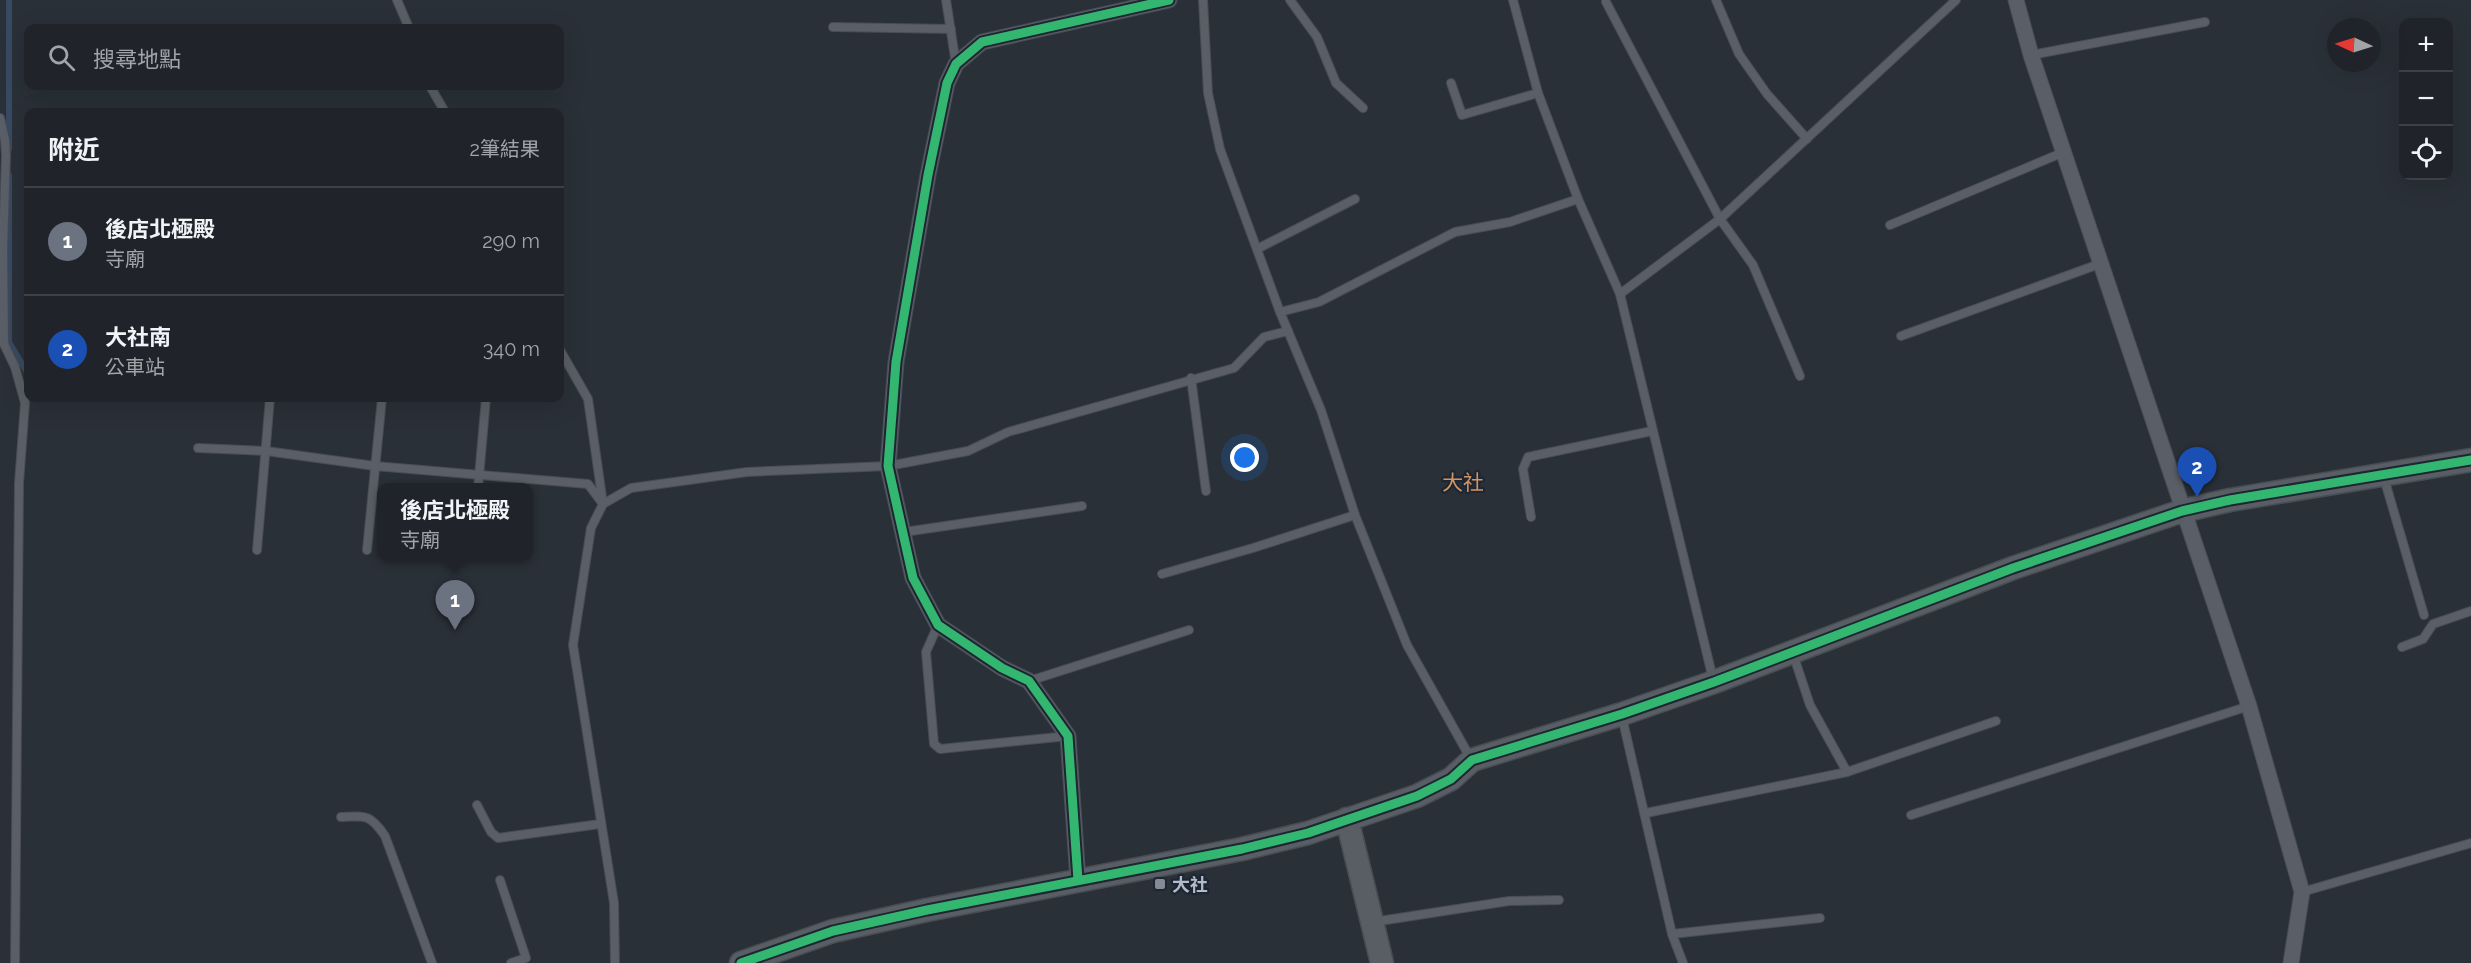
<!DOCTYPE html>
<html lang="zh-TW">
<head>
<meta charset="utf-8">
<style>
	body { margin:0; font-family:Raleway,"Noto Sans TC",sans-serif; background:#2d3036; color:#f1f3f6 }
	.controls { position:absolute; right:18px; top:18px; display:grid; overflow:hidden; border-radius:12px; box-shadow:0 6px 24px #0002 }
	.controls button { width:54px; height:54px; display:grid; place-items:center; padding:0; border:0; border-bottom:2px solid #3d4147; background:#20242a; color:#f1f3f6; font:30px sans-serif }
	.compass { position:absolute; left:2327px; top:18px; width:54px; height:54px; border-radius:50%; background:#20242a; box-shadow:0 6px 24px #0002; rotate:274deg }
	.you { position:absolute; left:1245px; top:458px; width:21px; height:21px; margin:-15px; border:4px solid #fff; border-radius:50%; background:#1a73e8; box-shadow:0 0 0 9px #1a73e833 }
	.badge { display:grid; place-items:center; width:39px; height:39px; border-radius:50%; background:#d93025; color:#fff; font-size:20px; font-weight:700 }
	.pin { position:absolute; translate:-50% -50px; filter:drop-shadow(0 2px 3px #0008) }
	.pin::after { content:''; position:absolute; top:32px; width:21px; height:18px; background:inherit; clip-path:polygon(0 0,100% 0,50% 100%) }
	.popup { position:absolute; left:377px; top:483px; width:156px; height:78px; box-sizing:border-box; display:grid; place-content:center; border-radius:12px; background:#20242a; filter:drop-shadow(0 2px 4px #0005); font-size:20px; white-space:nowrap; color:#a2a4a8 }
	.popup b { font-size:22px; color:#f1f3f6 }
	.popup::after { content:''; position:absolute; left:50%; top:100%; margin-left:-12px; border:12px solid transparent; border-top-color:#20242a }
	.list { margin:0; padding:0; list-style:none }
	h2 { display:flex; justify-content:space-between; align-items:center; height:78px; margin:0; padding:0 24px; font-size:26px }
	h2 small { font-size:20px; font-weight:400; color:#a2a4a8 }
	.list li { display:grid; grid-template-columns:39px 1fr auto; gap:18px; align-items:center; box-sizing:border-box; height:108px; padding:0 24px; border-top:2px solid #3d4147 }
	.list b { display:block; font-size:22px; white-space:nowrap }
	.list p { margin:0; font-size:20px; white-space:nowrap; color:#a2a4a8 }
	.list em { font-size:20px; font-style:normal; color:#a2a4a8 }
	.icon { flex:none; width:33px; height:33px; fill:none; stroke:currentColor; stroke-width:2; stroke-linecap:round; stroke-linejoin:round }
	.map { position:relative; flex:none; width:2471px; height:963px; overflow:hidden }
	.search { position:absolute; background:#20242a; box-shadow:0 6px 24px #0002; left:24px; top:24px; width:540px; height:66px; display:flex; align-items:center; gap:15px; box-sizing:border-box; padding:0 21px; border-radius:12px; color:#a2a4a8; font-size:22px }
	.panel { position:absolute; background:#20242a; box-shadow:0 6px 24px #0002; left:24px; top:108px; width:540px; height:294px; border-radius:12px }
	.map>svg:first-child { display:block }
</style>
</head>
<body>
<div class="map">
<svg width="2471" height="963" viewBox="0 0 2471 963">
	<rect width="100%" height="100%" fill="#2a3038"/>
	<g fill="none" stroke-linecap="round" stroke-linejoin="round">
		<!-- stream -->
		<g stroke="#384963" stroke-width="6">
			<polyline points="9,149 9,0"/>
			<polyline points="9,175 9,342 28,374"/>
		</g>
		<defs>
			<g id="lane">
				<polyline points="397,0 409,28"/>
				<polyline points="946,0 956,64"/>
				<polyline points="1203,0 1208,93 1220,149 1280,312 1321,410 1355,515 1407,645 1471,759"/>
				<polyline points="1290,0 1317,37 1336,83 1363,108"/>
				<polyline points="1513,0 1538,93 1578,199 1620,294 1713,679"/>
				<polyline points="1716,0 1739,54 1767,94 1807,139"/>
				<polyline points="1606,2 1720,219 1753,265 1800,376"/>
				<polyline points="833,27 951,29"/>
				<polyline points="2031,55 2205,22"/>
				<polyline points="1451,83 1462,115 1538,93"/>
				<polyline points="430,86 445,112"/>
				<polyline points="0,118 5,140 6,156 3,248 4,344 15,367 25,403 19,483 15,963"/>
				<polyline points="1890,225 2064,152"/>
				<polyline points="1257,249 1355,199"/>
				<polyline points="1620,294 1720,219 1956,0"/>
				<polyline points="1280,312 1319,302 1455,232 1510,222 1578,199"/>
				<polyline points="1901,336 2102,263"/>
				<polyline points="560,350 588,399 603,504 591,528 573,645 614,903 615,963"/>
				<polyline points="1191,378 1206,491"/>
				<polyline points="198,448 266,451 375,466 588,484 603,504 631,488 747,472 888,466 968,451 1008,432 1234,368 1264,337 1288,331"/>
				<polyline points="2384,478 2424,615"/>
				<polyline points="478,488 486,398"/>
				<polyline points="1531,517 1523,469 1528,457 1652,431"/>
				<polyline points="904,532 1082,506"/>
				<polyline points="257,550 270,398"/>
				<polyline points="367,550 382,398"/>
				<polyline points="1162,574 1253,548 1355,515"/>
				<polyline points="938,625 926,652 934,744 940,749 1068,736"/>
				<polyline points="2402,647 2423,639 2433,624 2471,611"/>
				<polyline points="1793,654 1810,705 1847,772"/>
				<polyline points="1029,681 1189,630"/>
				<polyline points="1622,717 1672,934 1683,963"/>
				<polyline points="477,805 491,832 498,838 600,824"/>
				<polyline points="1646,813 1847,772 1996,721"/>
				<polyline points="1911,815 2249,706"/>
				<path d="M341,817C366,816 370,814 385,836L432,963"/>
				<polyline points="500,880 526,958 511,963"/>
				<polyline points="2302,892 2471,843"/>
				<polyline points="1373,922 1509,901 1559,900"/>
				<polyline points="1672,934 1820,918"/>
			</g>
			<g id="street">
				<polyline points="2016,0 2031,55 2249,706 2302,892 2291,963"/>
				<polyline points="1078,880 1068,736 1029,681 1002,668 938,625 913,578 888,466 896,362 928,175 947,83 956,64 982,42 1169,0"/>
			</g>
			<g id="secondary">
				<polyline points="1347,819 1382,963"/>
				<polyline points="741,963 833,931 927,910 1242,849 1308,833 1417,796 1451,779 1472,760 1622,714 1714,682 2013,568 2182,511 2230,500 2471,460"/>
			</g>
		</defs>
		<!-- lane casing -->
		<use href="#lane" stroke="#484c53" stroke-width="10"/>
		<!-- street casing -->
		<use href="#street" stroke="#484c53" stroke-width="17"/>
		<!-- secondary casing -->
		<use href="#secondary" stroke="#484c53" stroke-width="25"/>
		<!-- lane -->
		<use href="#lane" stroke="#5a5e66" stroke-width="8"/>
		<!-- street -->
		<use href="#street" stroke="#5a5e66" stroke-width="15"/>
		<!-- secondary -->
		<use href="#secondary" stroke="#595d64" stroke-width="22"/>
		<defs>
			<g id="cycleway">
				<polyline points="1078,880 1068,736 1029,681 1002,668 938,625 913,578 888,466 896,362 928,175 947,83 956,64 982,42 1169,0"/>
				<polyline points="741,963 833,931 927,910 1242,849 1308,833 1417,796 1451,779 1472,760 1622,714 1714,682 2013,568 2182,511 2230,500 2471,460"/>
			</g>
		</defs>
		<!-- cycleway casing -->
		<use href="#cycleway" stroke="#1d2633" stroke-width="13"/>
		<!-- cycleway -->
		<use href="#cycleway" stroke="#33b770" stroke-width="9"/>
	</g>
	<!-- markers -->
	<rect fill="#848b96" stroke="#1d2633" stroke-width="2" x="1154" y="878" width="12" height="12" rx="3"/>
	<g text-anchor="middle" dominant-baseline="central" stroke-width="4.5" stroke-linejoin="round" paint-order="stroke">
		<!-- poi labels -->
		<g font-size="18" font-weight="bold" fill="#b4bcc9" stroke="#1d2633" text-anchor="start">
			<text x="1172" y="884">大社</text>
		</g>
		<!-- quarter labels -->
		<g font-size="21" fill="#d59563" stroke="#1d2633">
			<text x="1463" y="482">大社</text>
		</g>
	</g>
</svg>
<div class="controls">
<button>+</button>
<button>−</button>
<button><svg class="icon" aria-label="locate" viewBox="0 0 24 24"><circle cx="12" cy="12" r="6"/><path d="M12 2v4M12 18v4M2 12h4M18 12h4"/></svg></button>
</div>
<svg class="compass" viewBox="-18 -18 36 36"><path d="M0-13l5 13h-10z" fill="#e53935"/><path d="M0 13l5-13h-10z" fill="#a2a4a8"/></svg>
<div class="you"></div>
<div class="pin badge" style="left:455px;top:630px;background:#6b7280">1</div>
<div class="popup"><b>後店北極殿</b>寺廟</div>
<div class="pin badge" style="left:2197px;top:497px;background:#1a4fb4">2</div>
<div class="search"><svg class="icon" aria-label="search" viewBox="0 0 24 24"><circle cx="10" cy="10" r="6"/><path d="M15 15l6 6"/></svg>搜尋地點</div>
<section class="panel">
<h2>附近<small>2筆結果</small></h2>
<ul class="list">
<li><span class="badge" style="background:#6b7280">1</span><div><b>後店北極殿</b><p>寺廟</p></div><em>290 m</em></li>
<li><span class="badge" style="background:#1a4fb4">2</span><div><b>大社南</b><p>公車站</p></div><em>340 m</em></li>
</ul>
</section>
</div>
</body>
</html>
